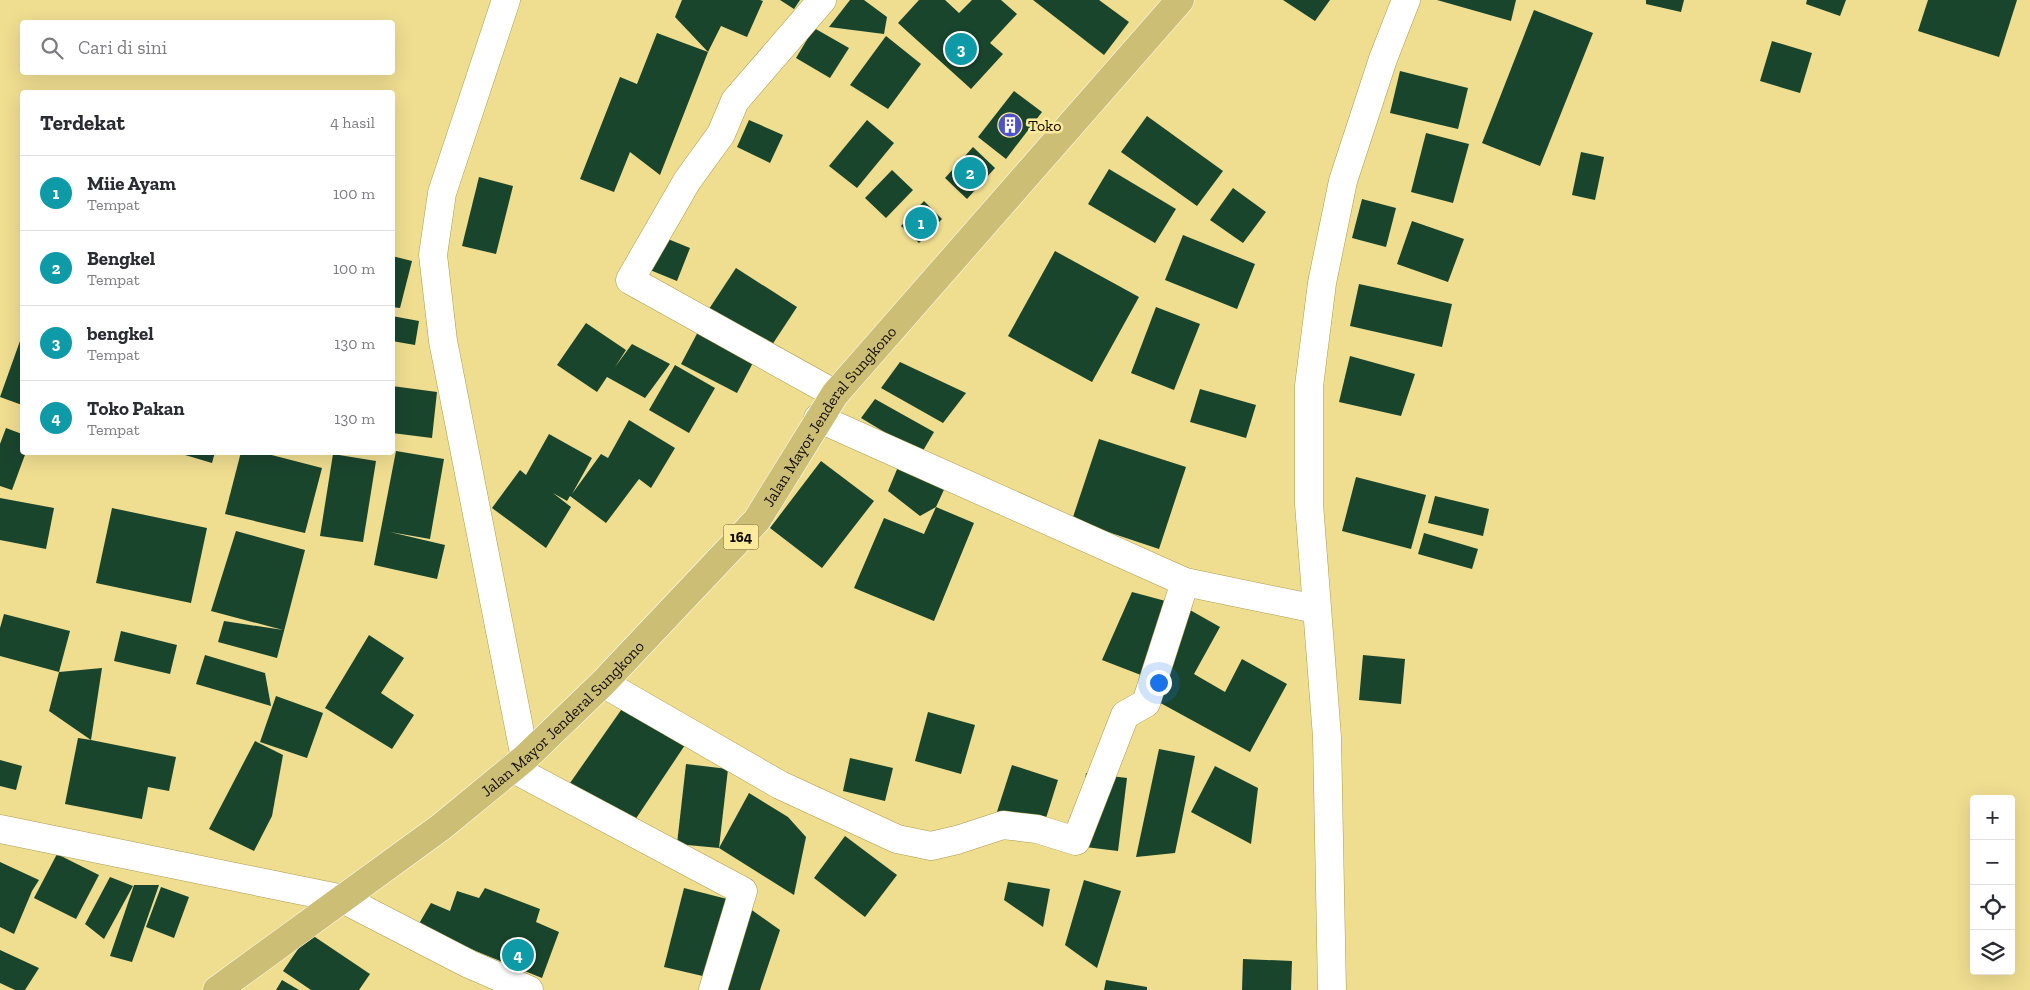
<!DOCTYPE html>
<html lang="id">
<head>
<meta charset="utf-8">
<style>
	body { margin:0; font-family:"Zilla Slab",serif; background:#f2f2f3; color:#2b2b33 }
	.controls { position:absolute; right:15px; bottom:15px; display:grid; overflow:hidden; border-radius:5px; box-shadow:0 5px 20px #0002 }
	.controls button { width:45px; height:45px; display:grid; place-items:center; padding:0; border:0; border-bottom:1px solid #e1e1e2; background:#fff; color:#2b2b33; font:25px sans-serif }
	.you { position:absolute; left:1158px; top:682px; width:18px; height:18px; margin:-12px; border:4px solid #fff; border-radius:50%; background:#1a73e8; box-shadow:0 0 0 8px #1a73e833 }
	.badge { display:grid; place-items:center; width:32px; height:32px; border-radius:50%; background:#2563eb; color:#fff; font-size:16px; font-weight:700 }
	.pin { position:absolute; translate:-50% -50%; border:2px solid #fff; box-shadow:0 1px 5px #0006 }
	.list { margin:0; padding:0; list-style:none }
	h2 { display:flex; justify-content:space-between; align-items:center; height:65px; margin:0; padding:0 20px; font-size:21px }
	h2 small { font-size:16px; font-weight:400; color:#7c7c81 }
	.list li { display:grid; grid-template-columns:32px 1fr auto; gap:15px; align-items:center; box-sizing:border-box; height:75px; padding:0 20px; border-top:1px solid #e1e1e2 }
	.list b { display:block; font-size:19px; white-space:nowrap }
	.list p { margin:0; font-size:16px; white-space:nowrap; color:#7c7c81 }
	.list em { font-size:16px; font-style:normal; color:#7c7c81 }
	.icon { flex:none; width:28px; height:28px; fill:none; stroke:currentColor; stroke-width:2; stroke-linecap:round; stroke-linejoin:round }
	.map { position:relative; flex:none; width:2030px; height:990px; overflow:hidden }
	.search { position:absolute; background:#fff; box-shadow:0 5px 20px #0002; left:20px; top:20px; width:375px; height:55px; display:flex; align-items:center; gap:12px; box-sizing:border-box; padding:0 18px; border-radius:5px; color:#7c7c81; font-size:19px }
	.panel { position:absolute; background:#fff; box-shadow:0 5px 20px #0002; left:20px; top:90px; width:375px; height:365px; border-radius:5px }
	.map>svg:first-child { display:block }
</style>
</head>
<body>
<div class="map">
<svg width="2030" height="990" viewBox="0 0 2030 990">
	<rect width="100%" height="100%" fill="#efdd90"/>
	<!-- building -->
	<g fill="#1a452d">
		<polygon points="682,0 760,0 763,1 747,37 721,26 708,52 675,17"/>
		<polygon points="780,0 800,0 794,9"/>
		<polygon points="850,0 864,0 887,17 884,34 829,27"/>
		<polygon points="919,0 945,0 959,13 972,0 1001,0 1017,14 990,43 1003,54 971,89 898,23"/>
		<polygon points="1033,0 1099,0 1129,22 1104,55"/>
		<polygon points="1283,0 1330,0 1315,21"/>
		<polygon points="1437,0 1516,0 1511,21"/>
		<polygon points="1646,0 1684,0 1681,12 1646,4"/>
		<polygon points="1807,0 1846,0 1840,16 1806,4"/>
		<polygon points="1928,0 2017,0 1999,57 1918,31"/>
		<polygon points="1534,10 1593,33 1540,166 1482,143"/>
		<polygon points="814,28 849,48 830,78 796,58"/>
		<polygon points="657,33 708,52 660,175 630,152 614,192 580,179 620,77 637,84"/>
		<polygon points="886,36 921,64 888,109 850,85"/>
		<polygon points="1772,41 1812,53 1800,93 1760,81"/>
		<polygon points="1400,71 1468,88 1458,129 1390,113"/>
		<polygon points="1014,91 1042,112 1006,159 978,137"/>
		<polygon points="1147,116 1223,171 1197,206 1121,152"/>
		<polygon points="749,120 783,135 770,163 737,147"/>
		<polygon points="867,120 894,143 857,188 829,166"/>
		<polygon points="1426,133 1469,144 1453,203 1411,192"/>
		<polygon points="973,147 995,168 967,199 945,178"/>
		<polygon points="1581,152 1604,157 1595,200 1572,195"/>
		<polygon points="1109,169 1176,209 1155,243 1088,204"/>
		<polygon points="892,170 913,190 886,218 865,198"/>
		<polygon points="479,177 513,186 496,254 462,246"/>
		<polygon points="1233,188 1266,212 1243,243 1210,220"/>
		<polygon points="1362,199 1396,208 1386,247 1352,238"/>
		<polygon points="924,201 942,219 919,243 901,226"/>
		<polygon points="1412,221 1464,239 1448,282 1397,264"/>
		<polygon points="1183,235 1255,264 1237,309 1165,280"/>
		<polygon points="663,237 690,248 677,281 650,270"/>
		<polygon points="1055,251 1139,297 1092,382 1008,336"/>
		<polygon points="392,256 412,261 400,308 392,307"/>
		<polygon points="736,268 797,307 770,348 709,309"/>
		<polygon points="1359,284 1452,304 1442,347 1350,326"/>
		<polygon points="1156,307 1200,324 1174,390 1131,373"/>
		<polygon points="392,316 419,321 415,345 392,341"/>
		<polygon points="586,323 626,350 615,367 632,344 670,364 645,398 607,377 597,392 557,365"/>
		<polygon points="700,328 756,357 737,393 681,364"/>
		<polygon points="20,341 22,342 22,405 0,397"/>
		<polygon points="1350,356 1415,374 1401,416 1339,402"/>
		<polygon points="900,362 966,393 943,423 881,388"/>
		<polygon points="675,365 715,388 689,433 649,410"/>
		<polygon points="392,386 437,392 432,438 392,433"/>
		<polygon points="1200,389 1256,405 1246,438 1190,422"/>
		<polygon points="875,399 934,432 921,454 861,418"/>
		<polygon points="629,420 675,448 651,488 639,479 606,523 570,496 567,501 553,493 571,507 546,548 492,508 520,470 526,475 549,434 592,458 572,494 601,454 608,458"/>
		<polygon points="6,428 22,434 22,452 26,452 12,490 0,486 0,444"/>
		<polygon points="1099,439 1186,467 1159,549 1072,520"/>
		<polygon points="396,451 444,459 430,539 390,532 445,545 437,579 374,565"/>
		<polygon points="175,452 215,452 212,463"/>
		<polygon points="241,452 260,452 322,468 305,533 225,514"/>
		<polygon points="333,454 376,461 363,542 320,536"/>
		<polygon points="821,461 874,501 822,568 770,528"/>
		<polygon points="900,462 948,481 936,507 974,523 934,621 854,588 884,518 924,534 936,507 920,516 888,491"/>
		<polygon points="1356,477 1426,495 1411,549 1342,531"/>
		<polygon points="1435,496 1489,509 1483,536 1428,523"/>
		<polygon points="0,498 54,508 46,549 0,540"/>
		<polygon points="112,508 207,528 191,603 96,583"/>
		<polygon points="236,531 305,550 277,658 218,642 224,621 283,630 211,611"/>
		<polygon points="1424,533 1478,549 1472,569 1418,554"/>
		<polygon points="1132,592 1173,603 1146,677 1102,660"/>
		<polygon points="1190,610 1220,627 1194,674 1225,692 1242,659 1287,684 1250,752 1144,694"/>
		<polygon points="4,614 70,631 59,672 0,656 0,628"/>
		<polygon points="121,631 177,645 170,674 114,661"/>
		<polygon points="369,635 404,658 381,693 414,715 392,749 325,708"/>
		<polygon points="205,655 265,673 271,706 196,684"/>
		<polygon points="1363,655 1405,659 1401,704 1359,700"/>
		<polygon points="102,668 91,740 176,757 169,791 148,787 142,819 65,804 78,738 91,740 49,711 59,672"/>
		<polygon points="276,696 323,713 307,758 260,742"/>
		<polygon points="626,703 689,739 633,823 570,783"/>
		<polygon points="928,712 975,725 961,774 915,761"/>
		<polygon points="255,741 283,755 272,816 254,851 209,829"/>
		<polygon points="1159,749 1195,756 1175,853 1136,857"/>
		<polygon points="850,758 893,768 885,801 843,791"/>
		<polygon points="0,760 22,766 16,790 0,786"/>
		<polygon points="686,764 728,769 719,848 677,844"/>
		<polygon points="1012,765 1058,780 1040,837 994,821"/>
		<polygon points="1215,766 1258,788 1251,844 1191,812"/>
		<polygon points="1086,773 1127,778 1118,851 1077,846"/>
		<polygon points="749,793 788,817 806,837 794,895 719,848"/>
		<polygon points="845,836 897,875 865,917 814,878"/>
		<polygon points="57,854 99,875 76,919 34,898"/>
		<polygon points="0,862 39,880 32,891 14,934 0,927"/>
		<polygon points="110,877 133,886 104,939 85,924"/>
		<polygon points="1084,880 1121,891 1097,968 1065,945"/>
		<polygon points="1008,882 1050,889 1043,927 1004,900"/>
		<polygon points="134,885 159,885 132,962 110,956"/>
		<polygon points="161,887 189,897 174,938 146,927"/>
		<polygon points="485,888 540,909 536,922 559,932 542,978 417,927 431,903 450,911 457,891 479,898"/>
		<polygon points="684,888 727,899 707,977 664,967"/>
		<polygon points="742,903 780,930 760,990 712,990"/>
		<polygon points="309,933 370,974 359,990 311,990 283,971"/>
		<polygon points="0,950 39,968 25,990 15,990 0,983"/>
		<polygon points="1243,959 1292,961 1291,990 1242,990"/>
		<polygon points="282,980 299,990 276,990"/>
		<polygon points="1106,980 1147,987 1147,990 1104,990"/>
	</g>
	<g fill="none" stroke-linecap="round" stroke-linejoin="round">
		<defs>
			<g id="street">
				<polyline points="506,0 442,193 433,255 443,341 525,758"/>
				<polyline points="822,0 735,101 721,134 687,181 630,280 835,394"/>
				<polyline points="818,418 1185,582 1316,609"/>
				<polyline points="603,683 780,785 897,839 931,846 957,840 1003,825 1037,829 1076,841 1125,715 1146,703 1185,582"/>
				<polyline points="512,768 743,891 713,990"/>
				<polyline points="0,829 343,899 469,964 529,990"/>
				<polyline points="1332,990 1327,737 1309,504 1309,386 1322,283 1343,181 1383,59 1406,0"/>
			</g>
			<g id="primary">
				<path id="s1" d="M217,990L441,827L525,758L603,683L757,520L835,394L1180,0"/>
			</g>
		</defs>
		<!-- street casing -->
		<use href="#street" stroke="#ad9b4f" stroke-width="29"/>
		<!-- primary casing -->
		<use href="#primary" stroke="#fff" stroke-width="29"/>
		<!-- street -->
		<use href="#street" stroke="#fff" stroke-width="28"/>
		<!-- primary -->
		<use href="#primary" stroke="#cdbe76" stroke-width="28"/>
	</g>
	<!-- icons -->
	<defs>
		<symbol id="building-disc" viewBox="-11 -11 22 22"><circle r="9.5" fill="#4e52c9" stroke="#fdea9d"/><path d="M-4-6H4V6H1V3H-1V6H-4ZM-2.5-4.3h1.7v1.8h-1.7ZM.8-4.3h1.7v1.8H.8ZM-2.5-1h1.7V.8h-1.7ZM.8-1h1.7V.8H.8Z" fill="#fff"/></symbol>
	</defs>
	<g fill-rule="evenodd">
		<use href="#building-disc" x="996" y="111" width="28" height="28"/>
	</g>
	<g text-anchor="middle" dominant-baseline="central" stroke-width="5" stroke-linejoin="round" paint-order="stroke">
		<!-- shield labels -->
		<rect fill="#fdea9d" stroke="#584f2f" stroke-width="1" x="723.5" y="524.5" width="35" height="25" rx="4"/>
		<g font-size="15" font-weight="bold" fill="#110c00">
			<text x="741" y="537">164</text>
		</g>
		<!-- poi labels -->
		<g font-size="16" fill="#110c00" stroke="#fdea9d" text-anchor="start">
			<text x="1028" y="125">Toko</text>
		</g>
		<!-- street labels -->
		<g font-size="16" fill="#110c00" stroke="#fdea9d">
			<text stroke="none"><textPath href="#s1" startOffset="845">Jalan Mayor Jenderal Sungkono</textPath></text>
			<text stroke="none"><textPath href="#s1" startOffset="440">Jalan Mayor Jenderal Sungkono</textPath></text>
		</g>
	</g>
</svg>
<div class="controls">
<button>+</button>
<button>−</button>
<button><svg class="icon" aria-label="locate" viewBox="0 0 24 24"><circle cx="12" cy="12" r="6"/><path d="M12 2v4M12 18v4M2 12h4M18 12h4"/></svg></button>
<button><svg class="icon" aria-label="layers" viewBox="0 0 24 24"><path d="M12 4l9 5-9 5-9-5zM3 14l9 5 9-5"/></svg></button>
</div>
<div class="you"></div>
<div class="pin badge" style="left:921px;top:223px;background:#0f9aa8">1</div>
<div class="pin badge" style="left:970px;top:173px;background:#0f9aa8">2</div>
<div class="pin badge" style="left:961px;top:49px;background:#0f9aa8">3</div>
<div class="pin badge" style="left:518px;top:955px;background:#0f9aa8">4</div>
<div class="search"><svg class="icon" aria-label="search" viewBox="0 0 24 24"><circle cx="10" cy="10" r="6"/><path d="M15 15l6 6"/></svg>Cari di sini</div>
<section class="panel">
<h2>Terdekat<small>4 hasil</small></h2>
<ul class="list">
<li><span class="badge" style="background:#0f9aa8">1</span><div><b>Miie Ayam</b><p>Tempat</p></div><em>100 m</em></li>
<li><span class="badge" style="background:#0f9aa8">2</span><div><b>Bengkel</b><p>Tempat</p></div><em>100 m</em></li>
<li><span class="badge" style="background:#0f9aa8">3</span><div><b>bengkel</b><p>Tempat</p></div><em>130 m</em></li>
<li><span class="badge" style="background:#0f9aa8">4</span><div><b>Toko Pakan</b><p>Tempat</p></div><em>130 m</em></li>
</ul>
</section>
</div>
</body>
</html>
